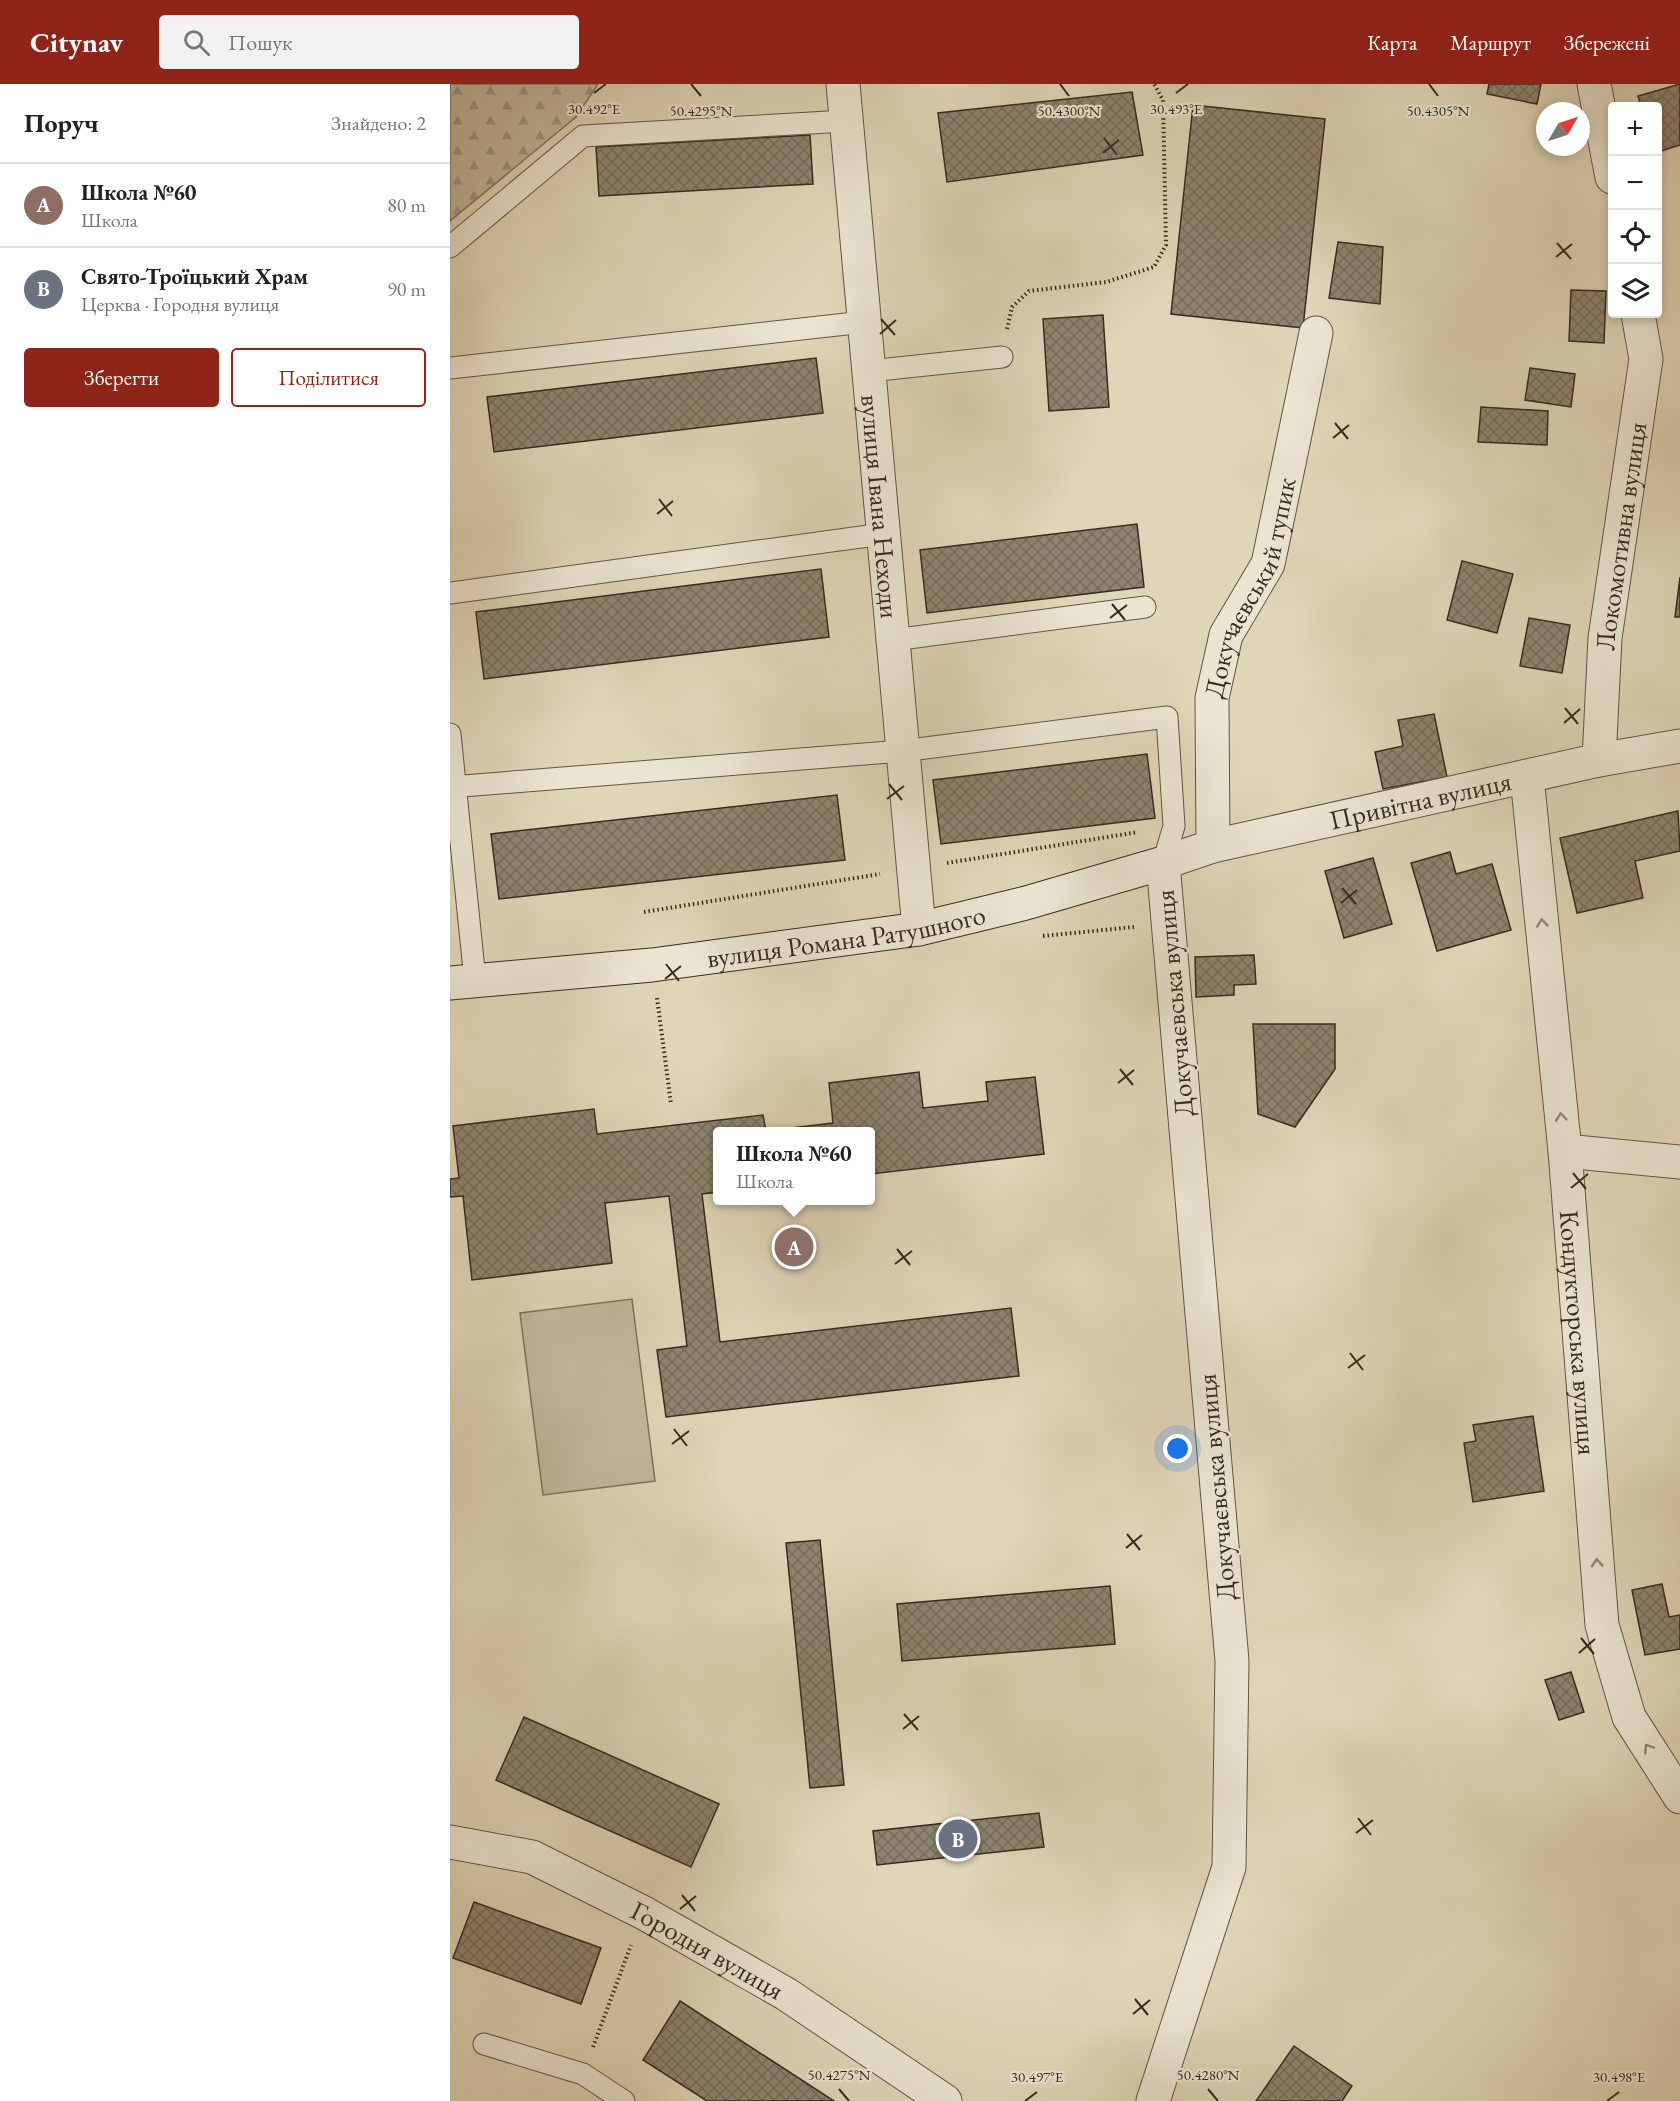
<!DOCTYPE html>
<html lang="uk">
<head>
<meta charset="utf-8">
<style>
	body { margin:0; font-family:"EB Garamond",serif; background:#f2f2f2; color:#222 }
	.controls { position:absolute; right:18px; top:18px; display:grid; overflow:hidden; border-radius:6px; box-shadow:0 3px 9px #0003 }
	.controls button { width:54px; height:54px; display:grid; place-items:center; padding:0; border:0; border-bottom:2px solid #e0e0e0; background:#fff; color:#222; font:30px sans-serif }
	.compass { position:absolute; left:1086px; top:18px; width:54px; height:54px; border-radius:50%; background:#fff; box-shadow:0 3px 9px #0003; rotate:51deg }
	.you { position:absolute; left:728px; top:1365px; width:21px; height:21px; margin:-15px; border:4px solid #fff; border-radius:50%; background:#1a73e8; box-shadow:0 0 0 9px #1a73e833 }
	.badge { display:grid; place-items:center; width:39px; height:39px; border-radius:50%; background:#8f2418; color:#fff; font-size:20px; font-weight:700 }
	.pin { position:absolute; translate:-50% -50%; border:3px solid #fff; box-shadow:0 2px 6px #0006 }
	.popup { position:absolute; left:263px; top:1043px; width:162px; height:78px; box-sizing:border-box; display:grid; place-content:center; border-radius:6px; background:#fff; filter:drop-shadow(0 2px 4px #0005); font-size:20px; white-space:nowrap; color:#767676 }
	.popup b { font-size:22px; color:#222 }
	.popup::after { content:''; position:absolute; left:50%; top:100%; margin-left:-12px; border:12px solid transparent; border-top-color:#fff }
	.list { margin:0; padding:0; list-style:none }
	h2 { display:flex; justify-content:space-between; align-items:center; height:78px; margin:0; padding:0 24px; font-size:26px }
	h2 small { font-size:20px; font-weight:400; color:#767676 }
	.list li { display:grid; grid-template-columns:39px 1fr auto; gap:18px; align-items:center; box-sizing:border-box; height:84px; padding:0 24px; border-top:2px solid #e0e0e0 }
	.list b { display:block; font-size:22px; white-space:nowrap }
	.list p { margin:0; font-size:20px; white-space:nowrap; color:#767676 }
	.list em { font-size:20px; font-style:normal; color:#767676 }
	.actions { display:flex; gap:12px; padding:18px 24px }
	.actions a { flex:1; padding:14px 0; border:2px solid #8f2418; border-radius:6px; text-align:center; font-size:21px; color:#8f2418 }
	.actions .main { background:#8f2418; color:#fff }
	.icon { flex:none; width:33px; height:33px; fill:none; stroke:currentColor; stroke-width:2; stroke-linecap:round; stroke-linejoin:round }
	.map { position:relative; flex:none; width:1230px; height:2017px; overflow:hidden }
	header { display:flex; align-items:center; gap:36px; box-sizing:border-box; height:84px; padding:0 30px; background:#8f2418; color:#fff }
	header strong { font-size:28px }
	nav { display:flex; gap:33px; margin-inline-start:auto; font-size:21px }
	.search { width:420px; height:54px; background:#f2f2f2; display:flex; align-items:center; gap:15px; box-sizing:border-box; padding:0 21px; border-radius:6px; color:#767676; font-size:22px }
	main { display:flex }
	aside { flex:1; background:#fff }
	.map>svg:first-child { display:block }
</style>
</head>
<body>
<header>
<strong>Citynav</strong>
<div class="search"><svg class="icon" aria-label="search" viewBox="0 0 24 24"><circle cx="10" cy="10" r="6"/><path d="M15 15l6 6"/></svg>Пошук</div>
<nav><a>Карта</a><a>Маршрут</a><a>Збережені</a></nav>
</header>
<main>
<aside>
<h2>Поруч<small>Знайдено: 2</small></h2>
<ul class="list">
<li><span class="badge" style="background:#8d6e63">A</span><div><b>Школа №60</b><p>Школа</p></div><em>80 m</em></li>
<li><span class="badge" style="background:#6b7280">B</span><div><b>Свято-Троїцький Храм</b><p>Церква · Городня вулиця</p></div><em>90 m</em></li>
</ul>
<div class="actions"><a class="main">Зберегти</a><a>Поділитися</a></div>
</aside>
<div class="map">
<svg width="1230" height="2017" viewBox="0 0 1230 2017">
	<defs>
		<pattern id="forest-firs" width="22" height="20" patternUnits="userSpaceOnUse" patternTransform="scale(1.5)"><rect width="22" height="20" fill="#c2b89e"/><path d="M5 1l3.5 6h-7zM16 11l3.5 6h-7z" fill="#9e9680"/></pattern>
		<pattern id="building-cross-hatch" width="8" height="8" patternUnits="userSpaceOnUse" patternTransform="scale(1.5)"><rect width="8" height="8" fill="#8e846f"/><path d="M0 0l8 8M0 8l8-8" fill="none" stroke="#756c5b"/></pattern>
	</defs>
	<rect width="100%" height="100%" fill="#dfd5b8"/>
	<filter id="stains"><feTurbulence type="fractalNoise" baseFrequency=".00333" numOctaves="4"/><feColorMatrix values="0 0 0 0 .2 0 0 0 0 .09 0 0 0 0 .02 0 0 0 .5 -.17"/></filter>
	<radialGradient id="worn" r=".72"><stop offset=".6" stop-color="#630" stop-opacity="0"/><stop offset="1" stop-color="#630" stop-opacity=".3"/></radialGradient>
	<!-- forest -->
	<polygon fill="url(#forest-firs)" stroke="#7c725f" stroke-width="1.5" points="0,0 148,0 126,33 0,137"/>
	<!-- garden -->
	<polygon fill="#c2b89e" stroke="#7c725f" stroke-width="1.5" points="182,1215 205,1397 93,1411 70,1229"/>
	<!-- building -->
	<g fill="url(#building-cross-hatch)" stroke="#362c20" stroke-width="1.5">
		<polygon points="1039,0 1091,0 1087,20 1037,10"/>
		<polygon points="1230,0 1230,61 1208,68 1208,22 1191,22 1188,12"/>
		<polygon points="682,8 693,71 497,98 488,29"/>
		<polygon points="743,21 875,35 853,244 721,230"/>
		<polygon points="360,51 363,100 149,112 146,63"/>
		<polygon points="888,158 933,163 930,220 879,214"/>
		<polygon points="1121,206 1156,207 1154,259 1119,257"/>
		<polygon points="653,231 659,323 599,327 593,235"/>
		<polygon points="366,274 373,329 44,368 37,313"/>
		<polygon points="1080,284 1125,290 1121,323 1075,316"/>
		<polygon points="1031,323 1098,327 1097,361 1028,358"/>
		<polygon points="687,440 694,503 477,529 470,466"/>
		<polygon points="1012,477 1063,490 1047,549 997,536"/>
		<polygon points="371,485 379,553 34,595 26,528"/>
		<polygon points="1230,493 1230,533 1225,533"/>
		<polygon points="1079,534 1120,541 1112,589 1070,582"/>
		<polygon points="984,630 997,693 933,705 925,668 953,662 948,636"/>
		<polygon points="697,670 705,734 491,760 483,696"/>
		<polygon points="387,711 395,776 49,815 41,750"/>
		<polygon points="1228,727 1230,767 1185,777 1193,814 1127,829 1110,754"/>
		<polygon points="1000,768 1006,790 1042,780 1061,846 987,867 961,779"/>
		<polygon points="923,774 942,840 894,854 875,787"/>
		<polygon points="804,871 806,900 784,901 784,911 746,913 745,873"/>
		<polygon points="803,940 885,940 885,985 845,1043 808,1030"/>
		<polygon points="469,988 473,1024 538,1017 536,998 585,993 594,1070 421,1090 421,1048 268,1048 268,1108 252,1110 270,1258 561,1224 569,1292 216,1333 207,1266 237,1262 219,1112 155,1119 162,1179 22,1196 13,1112 0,1113 0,1095 9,1094 3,1042 144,1025 147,1050 313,1031 316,1047 383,1039 379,999"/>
		<polygon points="1083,1332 1094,1407 1023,1418 1014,1359 1026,1357 1023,1341"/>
		<polygon points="370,1456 394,1701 360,1704 336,1459"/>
		<polygon points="1212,1500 1219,1533 1230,1531 1230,1565 1195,1571 1182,1506"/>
		<polygon points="660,1502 665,1560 452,1577 447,1520"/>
		<polygon points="1121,1588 1134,1628 1109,1636 1095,1596"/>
		<polygon points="74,1633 269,1720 241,1783 46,1696"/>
		<polygon points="589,1729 594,1763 427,1781 423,1747"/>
		<polygon points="24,1818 151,1864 131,1920 3,1874"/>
		<polygon points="230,1917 384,2017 257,2017 193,1976"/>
		<polygon points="844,1962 902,2002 892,2017 806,2017"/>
	</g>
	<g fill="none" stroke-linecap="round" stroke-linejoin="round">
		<defs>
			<g id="lane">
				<polyline points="0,163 133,52 396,37"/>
				<polyline points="0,284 414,238"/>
				<polyline points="419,287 552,273"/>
				<polyline points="0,509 433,450"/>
				<polyline points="443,556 695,523"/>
				<polyline points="0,650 25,896"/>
				<polyline points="0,703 452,667 717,633 724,742 713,779"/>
				<polyline points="34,1960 133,1990 174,2017"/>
			</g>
			<g id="street">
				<path id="s1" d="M393,0L469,845"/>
				<polyline points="1144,0 1162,93"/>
				<path id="s2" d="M1149,676L1155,554L1196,275L1188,230"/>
				<path id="s3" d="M1077,693L1115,1067L1152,1541L1179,1633L1230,1713"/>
				<path id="s4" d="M763,762L762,614L776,551L818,480L866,249"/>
				<polyline points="1115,1067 1230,1078"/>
				<path id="s5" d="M0,1758L82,1773L194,1829L336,1910L495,2017"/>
				<path id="s6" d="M703,2017L779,1783L782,1577L713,779L763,762L1149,676L1230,662"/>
			</g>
			<g id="secondary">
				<path id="s7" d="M0,899L202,881L469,845L576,819L713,779"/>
			</g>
		</defs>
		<!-- lane casing -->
		<use href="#lane" stroke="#605646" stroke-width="23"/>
		<!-- street casing -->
		<use href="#street" stroke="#605646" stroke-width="35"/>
		<!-- secondary casing -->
		<use href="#secondary" stroke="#362c20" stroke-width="35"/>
		<!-- path -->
		<g stroke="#362c20" stroke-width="4" stroke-dasharray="1.5 3" stroke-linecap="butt">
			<polyline points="557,245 562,223 579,207 656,198 704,183 716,161 713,16 704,0"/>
			<polyline points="497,779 688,748"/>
			<polyline points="194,828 430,790"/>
			<polyline points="593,852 684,843"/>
			<polyline points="207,914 221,1020"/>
			<polyline points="143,1963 181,1861"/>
		</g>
		<!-- lane -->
		<use href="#lane" stroke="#eae4d1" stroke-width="21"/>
		<!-- street -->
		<use href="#street" stroke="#eae4d1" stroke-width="33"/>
		<!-- secondary -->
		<use href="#secondary" stroke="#eae4d1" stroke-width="33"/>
	</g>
	<!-- one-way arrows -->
	<defs><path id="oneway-chevron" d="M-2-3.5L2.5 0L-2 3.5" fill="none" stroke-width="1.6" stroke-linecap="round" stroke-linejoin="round" transform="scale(1.5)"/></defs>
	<g stroke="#908878">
		<use href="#oneway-chevron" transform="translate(1092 839) rotate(-96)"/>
		<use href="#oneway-chevron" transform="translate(1111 1033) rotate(-96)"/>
		<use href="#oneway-chevron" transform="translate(1147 1479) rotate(-94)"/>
		<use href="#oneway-chevron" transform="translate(1198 1664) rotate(-123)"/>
	</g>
	<!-- ticks -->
	<path fill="none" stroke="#362c20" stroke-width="2" d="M241,0L251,12M610,0L619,12M979,0L988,12M144,9L156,0M726,9L738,0M654,54L667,71M653,69L669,56M1107,159L1121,175M1106,173L1122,160M431,235L445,251M430,250L446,236M885,339L898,355M883,354L899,341M209,415L222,432M207,430L223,417M662,520L675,536M660,534L677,521M1115,624L1128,640M1114,639L1130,625M439,700L452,716M437,715L454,702M892,804L906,820M891,819L907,806M216,880L229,897M215,895L231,882M670,985L683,1001M668,999L684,986M1123,1089L1136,1105M1121,1104L1138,1090M447,1165L460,1181M445,1180L462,1167M900,1269L913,1286M898,1284L915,1271M224,1345L237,1362M222,1360L239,1347M677,1450L690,1466M676,1464L692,1451M1131,1554L1144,1570M1129,1569L1145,1555M454,1630L468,1646M453,1645L469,1632M908,1734L921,1751M906,1749L923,1736M232,1811L245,1827M230,1825L246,1812M685,1915L698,1931M683,1930L700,1916M389,2005L399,2017M758,2005L768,2017M575,2017L587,2008M1157,2017L1169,2008"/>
	<g text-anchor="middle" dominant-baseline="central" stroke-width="4.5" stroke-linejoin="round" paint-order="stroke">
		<!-- street labels -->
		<g font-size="27" fill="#362c20" stroke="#eae4d1">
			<text stroke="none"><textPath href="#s1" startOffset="424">вулиця Івана Неходи</textPath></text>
			<text stroke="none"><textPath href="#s2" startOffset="225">Локомотивна вулиця</textPath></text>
			<text stroke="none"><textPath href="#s4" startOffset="266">Докучаєвський тупик</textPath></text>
			<text stroke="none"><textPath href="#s6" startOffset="1518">Привітна вулиця</textPath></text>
			<text stroke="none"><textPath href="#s7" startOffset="399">вулиця Романа Ратушного</textPath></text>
			<text transform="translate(724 919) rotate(-95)">Докучаєвська вулиця</text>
			<text stroke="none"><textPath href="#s3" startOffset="558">Кондукторська вулиця</textPath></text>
			<text transform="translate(766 1403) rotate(-95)">Докучаєвська вулиця</text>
			<text stroke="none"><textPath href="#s5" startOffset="282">Городня вулиця</textPath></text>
		</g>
	</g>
	<g font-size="15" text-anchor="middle" fill="#362c20" stroke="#eae4d1" stroke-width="4.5" stroke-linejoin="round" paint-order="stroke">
		<text x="144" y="30">30.492°E</text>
		<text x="726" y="30">30.493°E</text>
		<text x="251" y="32">50.4295°N</text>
		<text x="619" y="32">50.4300°N</text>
		<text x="988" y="32">50.4305°N</text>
		<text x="389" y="1996">50.4275°N</text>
		<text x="758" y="1996">50.4280°N</text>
		<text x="587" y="1998">30.497°E</text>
		<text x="1169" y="1998">30.498°E</text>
	</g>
	<rect width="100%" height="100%" filter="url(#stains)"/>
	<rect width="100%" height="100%" fill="url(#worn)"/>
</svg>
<div class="controls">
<button>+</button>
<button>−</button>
<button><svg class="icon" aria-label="locate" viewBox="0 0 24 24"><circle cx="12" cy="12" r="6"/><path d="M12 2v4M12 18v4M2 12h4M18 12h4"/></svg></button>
<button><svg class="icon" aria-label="layers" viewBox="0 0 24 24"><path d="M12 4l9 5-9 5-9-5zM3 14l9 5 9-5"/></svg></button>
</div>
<svg class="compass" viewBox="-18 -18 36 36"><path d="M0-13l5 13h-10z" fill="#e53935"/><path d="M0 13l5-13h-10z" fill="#767676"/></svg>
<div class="you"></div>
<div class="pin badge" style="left:344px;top:1163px;background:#8d6e63">A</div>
<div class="popup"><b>Школа №60</b>Школа</div>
<div class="pin badge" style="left:508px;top:1755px;background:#6b7280">B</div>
</div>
</main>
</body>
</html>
